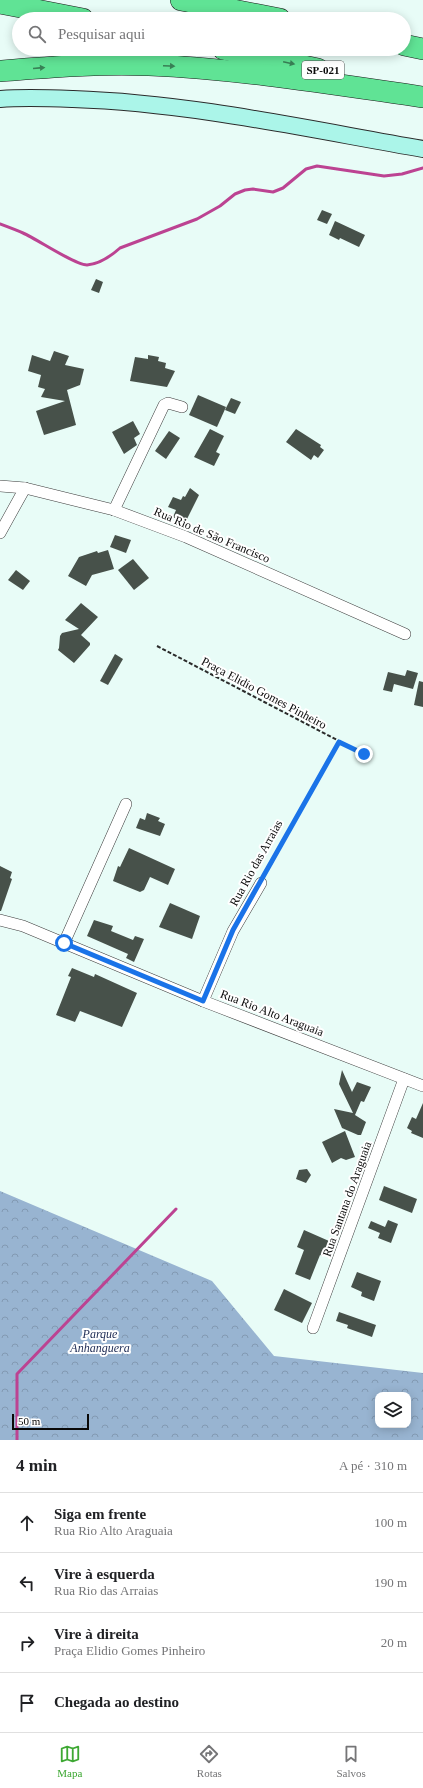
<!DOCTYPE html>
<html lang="pt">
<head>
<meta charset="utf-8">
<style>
	body { margin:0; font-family:"Times New Roman",serif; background:#f6f6f6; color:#202124 }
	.controls { position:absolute; right:12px; bottom:12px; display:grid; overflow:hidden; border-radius:8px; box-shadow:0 2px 10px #0003 }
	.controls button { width:36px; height:36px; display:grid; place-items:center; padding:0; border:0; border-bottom:1px solid #e0e0e0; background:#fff; color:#202124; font:20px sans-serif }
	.scale { position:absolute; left:12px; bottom:10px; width:77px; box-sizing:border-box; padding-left:4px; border:2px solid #090909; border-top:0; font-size:11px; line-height:14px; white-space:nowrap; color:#090909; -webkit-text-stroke:3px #fff; paint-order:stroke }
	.stop { position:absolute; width:12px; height:12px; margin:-9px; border:3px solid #1a73e8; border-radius:50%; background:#fff }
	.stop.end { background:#1a73e8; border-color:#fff; box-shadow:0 1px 4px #0008 }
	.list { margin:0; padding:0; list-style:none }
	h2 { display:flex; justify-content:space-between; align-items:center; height:52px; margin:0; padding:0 16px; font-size:17px }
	h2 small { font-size:13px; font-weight:400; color:#757577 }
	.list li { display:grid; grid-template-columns:26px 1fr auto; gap:12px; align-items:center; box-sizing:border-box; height:60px; padding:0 16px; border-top:1px solid #e0e0e0 }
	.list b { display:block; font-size:15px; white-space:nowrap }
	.list p { margin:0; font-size:13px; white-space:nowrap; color:#757577 }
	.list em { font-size:13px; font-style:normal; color:#757577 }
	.icon { flex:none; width:22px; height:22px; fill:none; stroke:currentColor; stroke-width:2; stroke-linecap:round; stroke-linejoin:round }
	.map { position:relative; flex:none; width:423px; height:1440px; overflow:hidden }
	.search { position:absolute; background:#fff; box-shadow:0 2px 10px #0003; left:12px; right:12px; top:12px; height:44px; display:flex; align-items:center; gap:10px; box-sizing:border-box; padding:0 14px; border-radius:22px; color:#757577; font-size:15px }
	.sheet { height:292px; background:#fff }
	nav { display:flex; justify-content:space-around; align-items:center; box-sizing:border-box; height:56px; border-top:1px solid #e0e0e0; background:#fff; font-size:11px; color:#757577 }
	nav a { display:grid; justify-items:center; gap:2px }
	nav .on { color:#3ea833 }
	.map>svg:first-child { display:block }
</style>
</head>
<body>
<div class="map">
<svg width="423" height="1440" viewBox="0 0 423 1440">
	<defs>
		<pattern id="forest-crowns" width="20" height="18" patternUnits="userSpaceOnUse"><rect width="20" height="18" fill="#98b4d1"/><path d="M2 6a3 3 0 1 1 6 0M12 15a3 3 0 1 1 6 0" fill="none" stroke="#8299b2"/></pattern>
	</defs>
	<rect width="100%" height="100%" fill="#e8fcf7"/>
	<!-- forest -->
	<path fill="url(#forest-crowns)" fill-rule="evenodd" d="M0,1191L212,1281L274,1356L423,1373V1440H0ZM378,1395H408V1425H378Z"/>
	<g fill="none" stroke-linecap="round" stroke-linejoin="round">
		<!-- stream -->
		<g stroke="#bc4392" stroke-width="3">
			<path d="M0,224C8,227 16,230 23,233C37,239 75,265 87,265C100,264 111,256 120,248L197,219L220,206L235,194L245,190L253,189L273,192L283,188L306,169L317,166L384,176L402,174L423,168"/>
			<polyline points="17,1440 17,1374 176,1209"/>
		</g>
	</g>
	<!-- building -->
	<g fill="#47514a">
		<polygon points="322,210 332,214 327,224 317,220"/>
		<polygon points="335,221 365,235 359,247 340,238 339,240 329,235"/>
		<polygon points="96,279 103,282 99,293 91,290"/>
		<polygon points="54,351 69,356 65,365 84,369 80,385 67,390 76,425 44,435 36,411 65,401 41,397 45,389 38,387 41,375 28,371 32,355 50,361"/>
		<polygon points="148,355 159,357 158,361 166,363 165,368 175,371 167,387 130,381 135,357 148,359"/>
		<polygon points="198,395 226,407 217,427 189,415"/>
		<polygon points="231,398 241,402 235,414 225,410"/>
		<polygon points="133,421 140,434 134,438 137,445 124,454 112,432"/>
		<polygon points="210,429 224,436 216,452 220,454 214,466 194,457"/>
		<polygon points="296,429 321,445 320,447 324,450 318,458 314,455 311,460 286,442"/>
		<polygon points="169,431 180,438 166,459 155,451"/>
		<polygon points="190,488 199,495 185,523 173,517 176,510 168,507 173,497 181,500 183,496 185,497"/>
		<polygon points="115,535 131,540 126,553 110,547"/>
		<polygon points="108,550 114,569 92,575 86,586 68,576 79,557 97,551 98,553"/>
		<polygon points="133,559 149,578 134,590 118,570"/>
		<polygon points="16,570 30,581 23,590 8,580"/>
		<polygon points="81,603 98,617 81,635 90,643 90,645 74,663 58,650 59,648 60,636 62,633 79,629 65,620"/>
		<polygon points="115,654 123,659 108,685 100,681"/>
		<polygon points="407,670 418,673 413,689 394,684 392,692 383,690 388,672 405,676"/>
		<polygon points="419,681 423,682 423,707 414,705"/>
		<polygon points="147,813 160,818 158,821 165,824 160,836 136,828 140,818 145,820"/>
		<polygon points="129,848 175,869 168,885 150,877 144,890 140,892 113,881 118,866 120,867"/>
		<polygon points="0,866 12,872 10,878 12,879 1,911 0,911"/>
		<polygon points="170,903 200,916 192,939 159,927"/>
		<polygon points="94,920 113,926 111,931 133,940 135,936 144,939 134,962 126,958 128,954 87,936"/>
		<polygon points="72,968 94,977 95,974 137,993 122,1027 80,1011 75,1022 56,1015 71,977 68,976"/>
		<polygon points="342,1070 352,1092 357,1082 371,1087 364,1102 361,1101 355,1115 366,1122 361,1135 358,1135 342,1128 334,1109 353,1113 339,1084"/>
		<polygon points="423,1103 423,1138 411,1133 412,1131 407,1128 412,1117 416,1119"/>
		<polygon points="345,1131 355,1157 346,1160 341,1158 332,1163 322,1142"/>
		<polygon points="307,1169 311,1175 306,1183 296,1179 299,1170"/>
		<polygon points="384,1186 417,1199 412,1213 379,1200"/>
		<polygon points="388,1220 398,1224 391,1243 378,1238 380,1233 368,1228 371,1221 385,1227"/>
		<polygon points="304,1230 329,1241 323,1256 320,1255 310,1280 295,1274 304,1250 297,1247"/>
		<polygon points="357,1272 381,1281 374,1301 361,1296 362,1292 351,1287"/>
		<polygon points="284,1289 312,1303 302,1323 274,1310"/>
		<polygon points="339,1312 376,1325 372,1337 347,1328 348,1325 336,1321"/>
	</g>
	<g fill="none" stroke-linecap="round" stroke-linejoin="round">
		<defs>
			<g id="street">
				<polyline points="0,486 25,488 114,510 186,537 405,634"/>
				<polyline points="114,510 164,405 168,403 182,407"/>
				<polyline points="0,533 25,488"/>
				<polyline points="0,920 23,926 203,1001 423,1086"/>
				<polyline points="64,943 126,804"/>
				<polyline points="203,1001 233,931 261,883"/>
				<polyline points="313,1328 404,1079"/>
			</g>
			<path id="secondary" d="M0,99C24,97 48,98 73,99C191,103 307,129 423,149"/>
			<g id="highway">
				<polyline points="181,0 280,19"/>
				<polyline points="0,3 83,19"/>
				<polyline points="404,45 423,49"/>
				<polyline points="223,49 318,69"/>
				<path d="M0,71C50,67 99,63 149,65C241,69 332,84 423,97"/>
			</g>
		</defs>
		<!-- street casing -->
		<use href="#street" stroke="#3c3c3c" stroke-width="12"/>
		<!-- secondary casing -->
		<use href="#secondary" stroke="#2b2b2b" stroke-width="18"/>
		<!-- highway casing -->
		<use href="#highway" stroke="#1a1a1a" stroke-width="22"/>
		<!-- path -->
		<g stroke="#2b2b2b" stroke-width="2" stroke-dasharray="4 2" stroke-linecap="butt">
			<polyline points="157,646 364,754"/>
			<polyline points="265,875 339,742"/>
		</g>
		<!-- street -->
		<use href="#street" stroke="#fff" stroke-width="11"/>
		<!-- secondary -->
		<use href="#secondary" stroke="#abf5e9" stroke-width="16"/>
		<!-- highway -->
		<use href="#highway" stroke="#60e395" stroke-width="21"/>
	</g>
	<!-- one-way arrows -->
	<defs><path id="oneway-solid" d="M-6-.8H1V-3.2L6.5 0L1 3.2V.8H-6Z"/></defs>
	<g fill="#398156">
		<use href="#oneway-solid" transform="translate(289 63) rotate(12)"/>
		<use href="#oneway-solid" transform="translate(169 66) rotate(3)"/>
		<use href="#oneway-solid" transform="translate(39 68) rotate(-5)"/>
	</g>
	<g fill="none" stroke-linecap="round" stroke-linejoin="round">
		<!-- route -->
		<polyline stroke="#1a73e8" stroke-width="5" points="64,943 203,1001 233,930 339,742 364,754"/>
	</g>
	<g text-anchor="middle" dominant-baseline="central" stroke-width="4" stroke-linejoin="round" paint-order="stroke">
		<!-- shield labels -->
		<rect fill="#fff" stroke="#535353" stroke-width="1" x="302" y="61" width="42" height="18" rx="3"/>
		<g font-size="11" font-weight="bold" fill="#090909">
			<text x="323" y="70">SP-021</text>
		</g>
		<!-- street labels -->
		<g font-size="12" fill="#090909" stroke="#fff">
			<text transform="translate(212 535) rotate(23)">Rua Rio de São Francisco</text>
			<text transform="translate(264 693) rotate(28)">Praça Elidio Gomes Pinheiro</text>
			<text transform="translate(256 863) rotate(-61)">Rua Rio das Arraias</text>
			<text transform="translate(272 1013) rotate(21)">Rua Rio Alto Araguaia</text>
			<text transform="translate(347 1199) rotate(-70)">Rua Santana do Araguaia</text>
		</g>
		<!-- park labels -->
		<g font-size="12" font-style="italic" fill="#233058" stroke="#fff">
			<text x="100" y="1334">Parque<tspan x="100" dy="14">Anhanguera</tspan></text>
		</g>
	</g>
</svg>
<div class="controls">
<button><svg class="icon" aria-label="layers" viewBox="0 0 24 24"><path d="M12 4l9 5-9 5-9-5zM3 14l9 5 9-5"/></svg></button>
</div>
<div class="scale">50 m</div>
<div class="stop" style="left:64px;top:943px"></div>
<div class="stop end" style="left:364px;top:754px"></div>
<div class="search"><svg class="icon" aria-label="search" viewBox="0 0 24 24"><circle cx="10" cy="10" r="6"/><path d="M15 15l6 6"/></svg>Pesquisar aqui</div>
</div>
<section class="sheet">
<h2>4 min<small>A pé · 310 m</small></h2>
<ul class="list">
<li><svg class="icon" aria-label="ahead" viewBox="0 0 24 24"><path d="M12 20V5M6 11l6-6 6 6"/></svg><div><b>Siga em frente</b><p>Rua Rio Alto Araguaia</p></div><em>100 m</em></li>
<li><svg class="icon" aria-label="left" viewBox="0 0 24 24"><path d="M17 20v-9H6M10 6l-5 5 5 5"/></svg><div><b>Vire à esquerda</b><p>Rua Rio das Arraias</p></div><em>190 m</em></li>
<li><svg class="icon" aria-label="right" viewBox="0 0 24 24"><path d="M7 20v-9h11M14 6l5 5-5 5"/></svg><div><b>Vire à direita</b><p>Praça Elidio Gomes Pinheiro</p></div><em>20 m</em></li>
<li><svg class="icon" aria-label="arrive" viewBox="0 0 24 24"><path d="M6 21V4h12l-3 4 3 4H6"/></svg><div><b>Chegada ao destino</b></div></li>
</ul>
</section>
<nav>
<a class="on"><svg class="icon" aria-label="map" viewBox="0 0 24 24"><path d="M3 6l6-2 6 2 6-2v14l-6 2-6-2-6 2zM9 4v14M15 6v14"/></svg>Mapa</a>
<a><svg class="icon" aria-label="directions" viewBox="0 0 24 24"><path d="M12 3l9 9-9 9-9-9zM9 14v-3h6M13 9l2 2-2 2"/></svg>Rotas</a>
<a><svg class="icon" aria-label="saved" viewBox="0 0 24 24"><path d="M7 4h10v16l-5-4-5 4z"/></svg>Salvos</a>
</nav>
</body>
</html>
